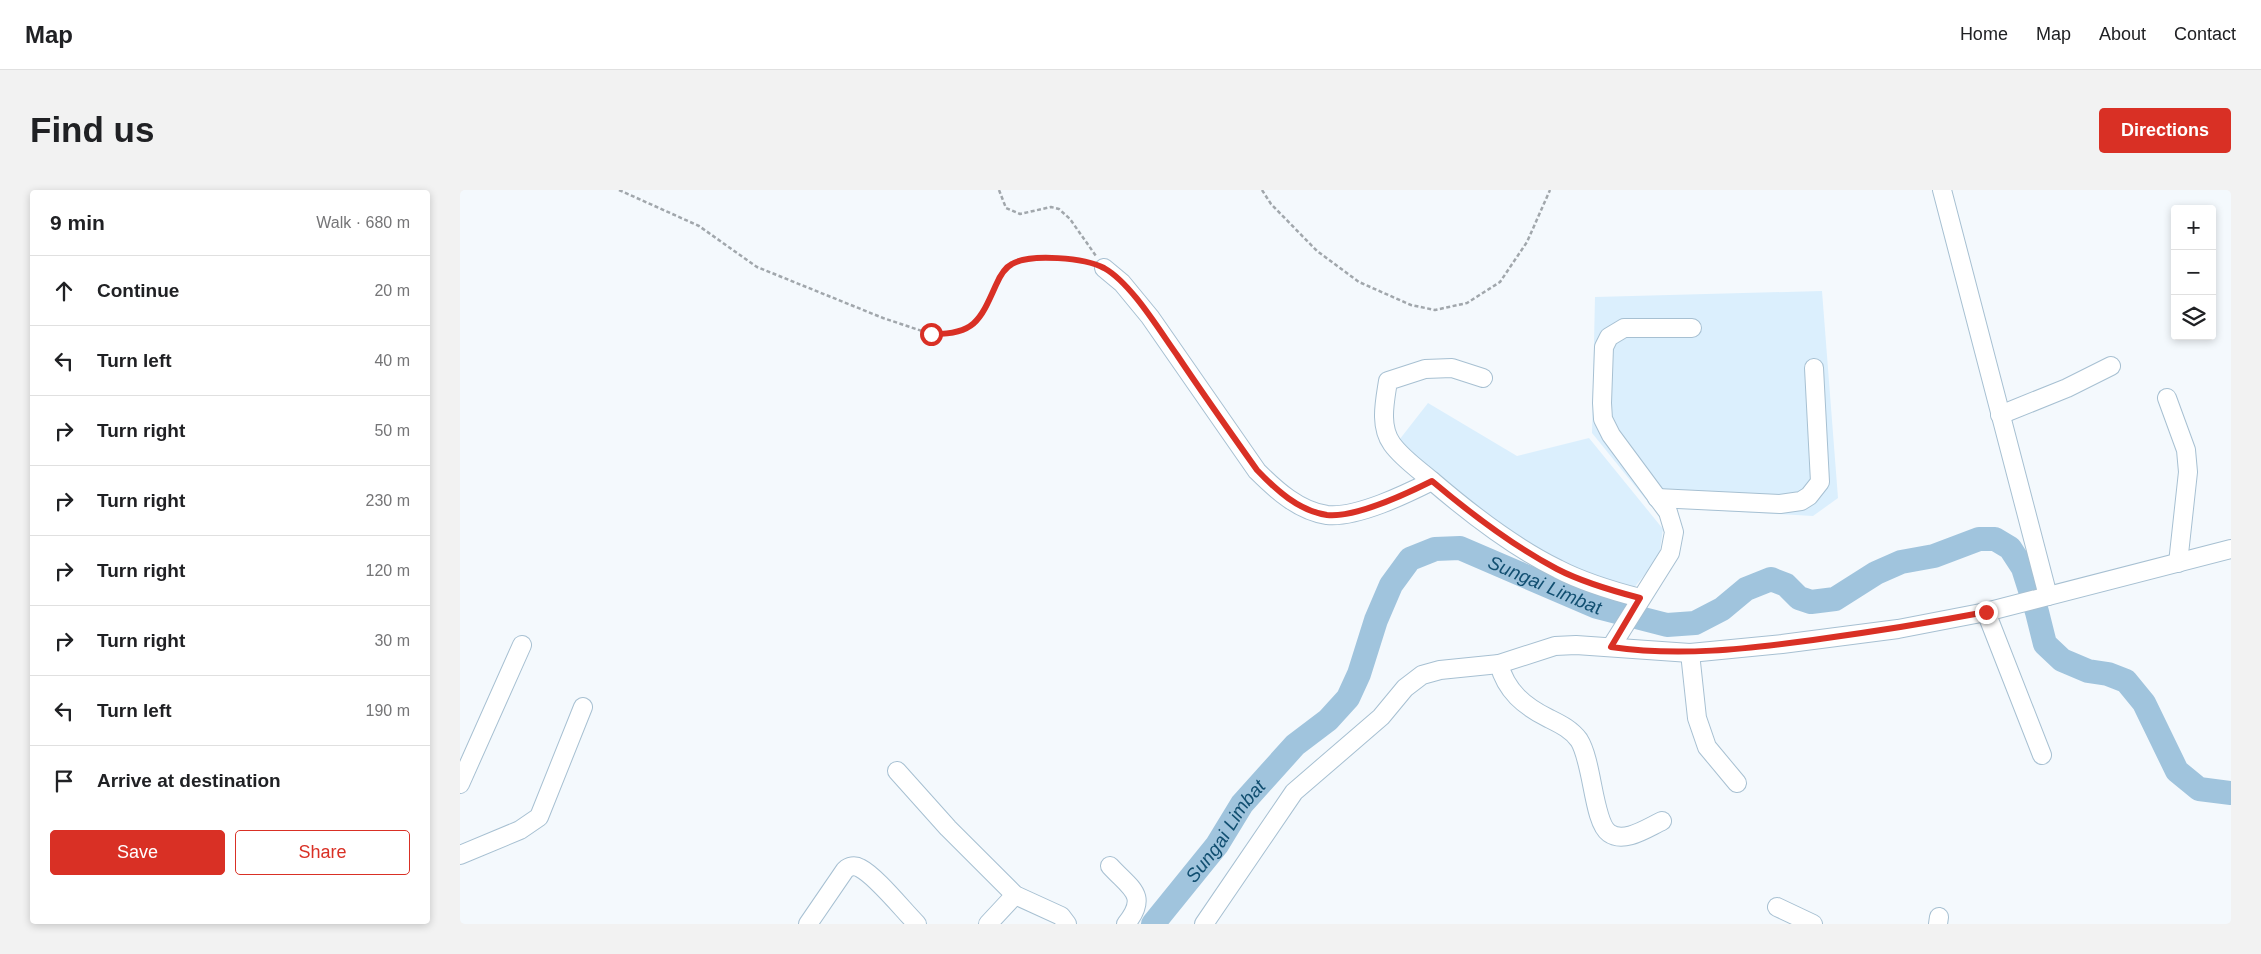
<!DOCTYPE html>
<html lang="en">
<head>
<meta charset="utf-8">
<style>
	body { margin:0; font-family:Helvetica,sans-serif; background:#f2f2f2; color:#202124 }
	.controls { position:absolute; right:15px; top:15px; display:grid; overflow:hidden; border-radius:5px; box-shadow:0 2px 8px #0003 }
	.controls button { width:45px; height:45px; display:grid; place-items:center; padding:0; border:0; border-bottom:1px solid #e0e0e0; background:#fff; color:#202124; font:25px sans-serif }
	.stop { position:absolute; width:15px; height:15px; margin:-11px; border:4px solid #d93025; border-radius:50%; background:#fff }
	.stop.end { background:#d93025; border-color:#fff; box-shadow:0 1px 5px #0008 }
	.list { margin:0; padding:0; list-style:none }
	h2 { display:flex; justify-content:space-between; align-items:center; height:65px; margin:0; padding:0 20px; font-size:21px }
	h2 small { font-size:16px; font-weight:400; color:#757577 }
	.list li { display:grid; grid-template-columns:32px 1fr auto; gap:15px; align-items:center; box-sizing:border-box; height:70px; padding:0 20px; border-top:1px solid #e0e0e0 }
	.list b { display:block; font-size:19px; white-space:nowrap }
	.list em { font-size:16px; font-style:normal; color:#757577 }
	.actions { display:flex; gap:10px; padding:15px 20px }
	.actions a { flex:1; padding:11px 0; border:1px solid #d93025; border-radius:5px; text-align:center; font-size:18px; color:#d93025 }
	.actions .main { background:#d93025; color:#fff }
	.icon { flex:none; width:28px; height:28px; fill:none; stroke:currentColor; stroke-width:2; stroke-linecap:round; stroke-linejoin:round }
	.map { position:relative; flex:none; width:1771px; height:734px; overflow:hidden; border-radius:5px }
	header { display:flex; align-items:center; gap:30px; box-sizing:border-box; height:70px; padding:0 25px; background:#fff; border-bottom:1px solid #e0e0e0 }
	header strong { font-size:24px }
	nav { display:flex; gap:28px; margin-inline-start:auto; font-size:18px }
	.intro { display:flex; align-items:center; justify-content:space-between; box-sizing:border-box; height:120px; padding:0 30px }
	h1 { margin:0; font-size:35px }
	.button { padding:12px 22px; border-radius:5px; background:#d93025; color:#fff; font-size:18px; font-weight:700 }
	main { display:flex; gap:30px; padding:0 30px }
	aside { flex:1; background:#fff; border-radius:5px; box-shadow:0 2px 8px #0003 }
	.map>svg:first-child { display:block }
</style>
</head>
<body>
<header>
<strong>Map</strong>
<nav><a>Home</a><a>Map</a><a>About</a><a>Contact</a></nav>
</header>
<div class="intro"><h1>Find us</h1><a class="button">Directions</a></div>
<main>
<aside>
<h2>9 min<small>Walk · 680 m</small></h2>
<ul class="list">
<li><svg class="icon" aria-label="ahead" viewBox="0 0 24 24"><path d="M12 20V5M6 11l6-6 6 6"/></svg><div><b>Continue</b></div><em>20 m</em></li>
<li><svg class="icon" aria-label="left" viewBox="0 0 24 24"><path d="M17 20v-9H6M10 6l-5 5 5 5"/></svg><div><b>Turn left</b></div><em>40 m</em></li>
<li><svg class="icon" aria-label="right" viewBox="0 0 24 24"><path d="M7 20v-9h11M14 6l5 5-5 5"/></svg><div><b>Turn right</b></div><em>50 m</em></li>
<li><svg class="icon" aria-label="right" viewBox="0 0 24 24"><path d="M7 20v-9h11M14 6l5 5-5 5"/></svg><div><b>Turn right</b></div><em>230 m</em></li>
<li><svg class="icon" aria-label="right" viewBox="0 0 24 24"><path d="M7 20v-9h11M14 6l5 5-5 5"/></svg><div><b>Turn right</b></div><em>120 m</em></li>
<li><svg class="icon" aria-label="right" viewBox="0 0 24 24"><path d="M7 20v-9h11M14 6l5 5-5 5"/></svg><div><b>Turn right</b></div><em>30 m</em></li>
<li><svg class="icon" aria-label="left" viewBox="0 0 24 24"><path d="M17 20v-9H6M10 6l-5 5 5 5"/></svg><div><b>Turn left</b></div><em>190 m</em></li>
<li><svg class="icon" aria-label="arrive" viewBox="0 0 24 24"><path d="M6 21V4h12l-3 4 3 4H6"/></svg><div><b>Arrive at destination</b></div></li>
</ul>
<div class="actions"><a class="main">Save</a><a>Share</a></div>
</aside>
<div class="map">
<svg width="1771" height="734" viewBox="0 0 1771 734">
	<rect width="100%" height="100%" fill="#f4f9fd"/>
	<!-- built -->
	<g fill="#dbeffd">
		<polygon points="1362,101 1378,308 1353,326 1192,317 1132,243 1135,107"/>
		<polygon points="968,213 1057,266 1129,248 1203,339 1199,367 1173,399 1096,372 1023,324 936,254"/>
	</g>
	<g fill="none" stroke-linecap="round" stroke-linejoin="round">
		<!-- river -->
		<path stroke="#a0c4dd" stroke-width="24" id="s1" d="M693,734L757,655L782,614L835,555L868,530L888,508L899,484L916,430L931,395L950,369L975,359L1000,358L1137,417L1207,435L1235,433L1262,419L1286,399L1311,389L1326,395L1339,408L1351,412L1375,409L1416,383L1441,372L1474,366L1519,349H1535L1550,358L1563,378L1577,422L1585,454L1602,470L1628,481L1648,484L1666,491L1684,513L1717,581L1739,599L1771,603"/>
		<defs>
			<g id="minor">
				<polyline points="1482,0 1588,406"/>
				<path d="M644,78L662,93L690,127L797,281C816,300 839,321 867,325C897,328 946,304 972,291"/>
				<path d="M1023,188L992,178L965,179L928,191C925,211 919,236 932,254C942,268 958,279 971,290C1007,321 1055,358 1098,379C1123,392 1153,401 1180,408"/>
				<polyline points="1707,208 1726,260 1728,282 1718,373"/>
				<polyline points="1540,225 1607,198 1651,176"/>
				<polyline points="1197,308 1320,314 1341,311 1349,306 1360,292 1354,178"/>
				<polyline points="1526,422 1582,565"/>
				<polyline points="1151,457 1210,363 1214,342 1208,322 1151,245 1143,229 1142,213 1144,157 1149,147 1164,138 1232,138"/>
				<polyline points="1230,463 1237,528 1247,557 1277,593"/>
				<path d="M1039,474C1046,501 1064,516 1088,528C1100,534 1111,539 1119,550C1133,572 1133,632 1149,643C1164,654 1187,638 1202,631"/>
				<polyline points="437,581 488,638 555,705 601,726 607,734"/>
				<polyline points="0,594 62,455"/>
				<polyline points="0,665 60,640 79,627 123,517"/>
				<path d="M650,676C671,699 689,705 666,734"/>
				<polyline points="1317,717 1353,734"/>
				<path d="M348,734L385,680C389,676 395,675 400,678C416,686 443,720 457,734"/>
				<polyline points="528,734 555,705"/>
				<polyline points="744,734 834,602 921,527 945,498 962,485 980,480 1039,474 1095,456 1116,455 1230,463 1322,454 1438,439 1526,422 1771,359"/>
				<polyline points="1478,734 1479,727"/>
			</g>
		</defs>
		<!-- minor casing -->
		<use href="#minor" stroke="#a7c0d2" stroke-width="20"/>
		<!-- path -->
		<g stroke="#a1a7ac" stroke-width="2.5" stroke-dasharray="4 2.5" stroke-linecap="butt">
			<polyline points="159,0 239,36 297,77 423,128 471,144 492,144 514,135 525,121 540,86 551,74 575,67 616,70 631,74"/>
			<polyline points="539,0 546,18 560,24 591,17 599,19 610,29 636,66"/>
			<polyline points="802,0 811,14 857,61 899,92 951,115 975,120 1007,113 1040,92 1067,52 1090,0"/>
		</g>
		<!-- minor -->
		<use href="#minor" stroke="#fff" stroke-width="18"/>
	</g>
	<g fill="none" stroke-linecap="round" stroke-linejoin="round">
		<!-- route -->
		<path stroke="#d93025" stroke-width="6" d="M471,144C514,145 520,131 536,95C539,88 544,78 552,74C571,63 625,68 644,78C671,93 699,140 717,165C743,204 770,242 797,280C816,300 839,321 867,325C896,328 946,304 972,291C1010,323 1053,356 1097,379C1122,392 1153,401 1180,408L1151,457C1219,467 1285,459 1353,450C1411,442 1468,433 1526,422"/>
	</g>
	<g text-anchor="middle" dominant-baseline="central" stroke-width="4" stroke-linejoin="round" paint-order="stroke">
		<!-- water labels -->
		<g font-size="19" font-style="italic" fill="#114f71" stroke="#fff">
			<text stroke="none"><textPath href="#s1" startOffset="598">Sungai Limbat</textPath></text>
			<text stroke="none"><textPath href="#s1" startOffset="118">Sungai Limbat</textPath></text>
		</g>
	</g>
</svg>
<div class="controls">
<button>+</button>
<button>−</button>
<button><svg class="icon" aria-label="layers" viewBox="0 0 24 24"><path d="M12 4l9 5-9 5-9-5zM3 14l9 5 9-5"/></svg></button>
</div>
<div class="stop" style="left:471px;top:144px"></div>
<div class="stop end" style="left:1526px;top:422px"></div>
</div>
</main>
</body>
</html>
